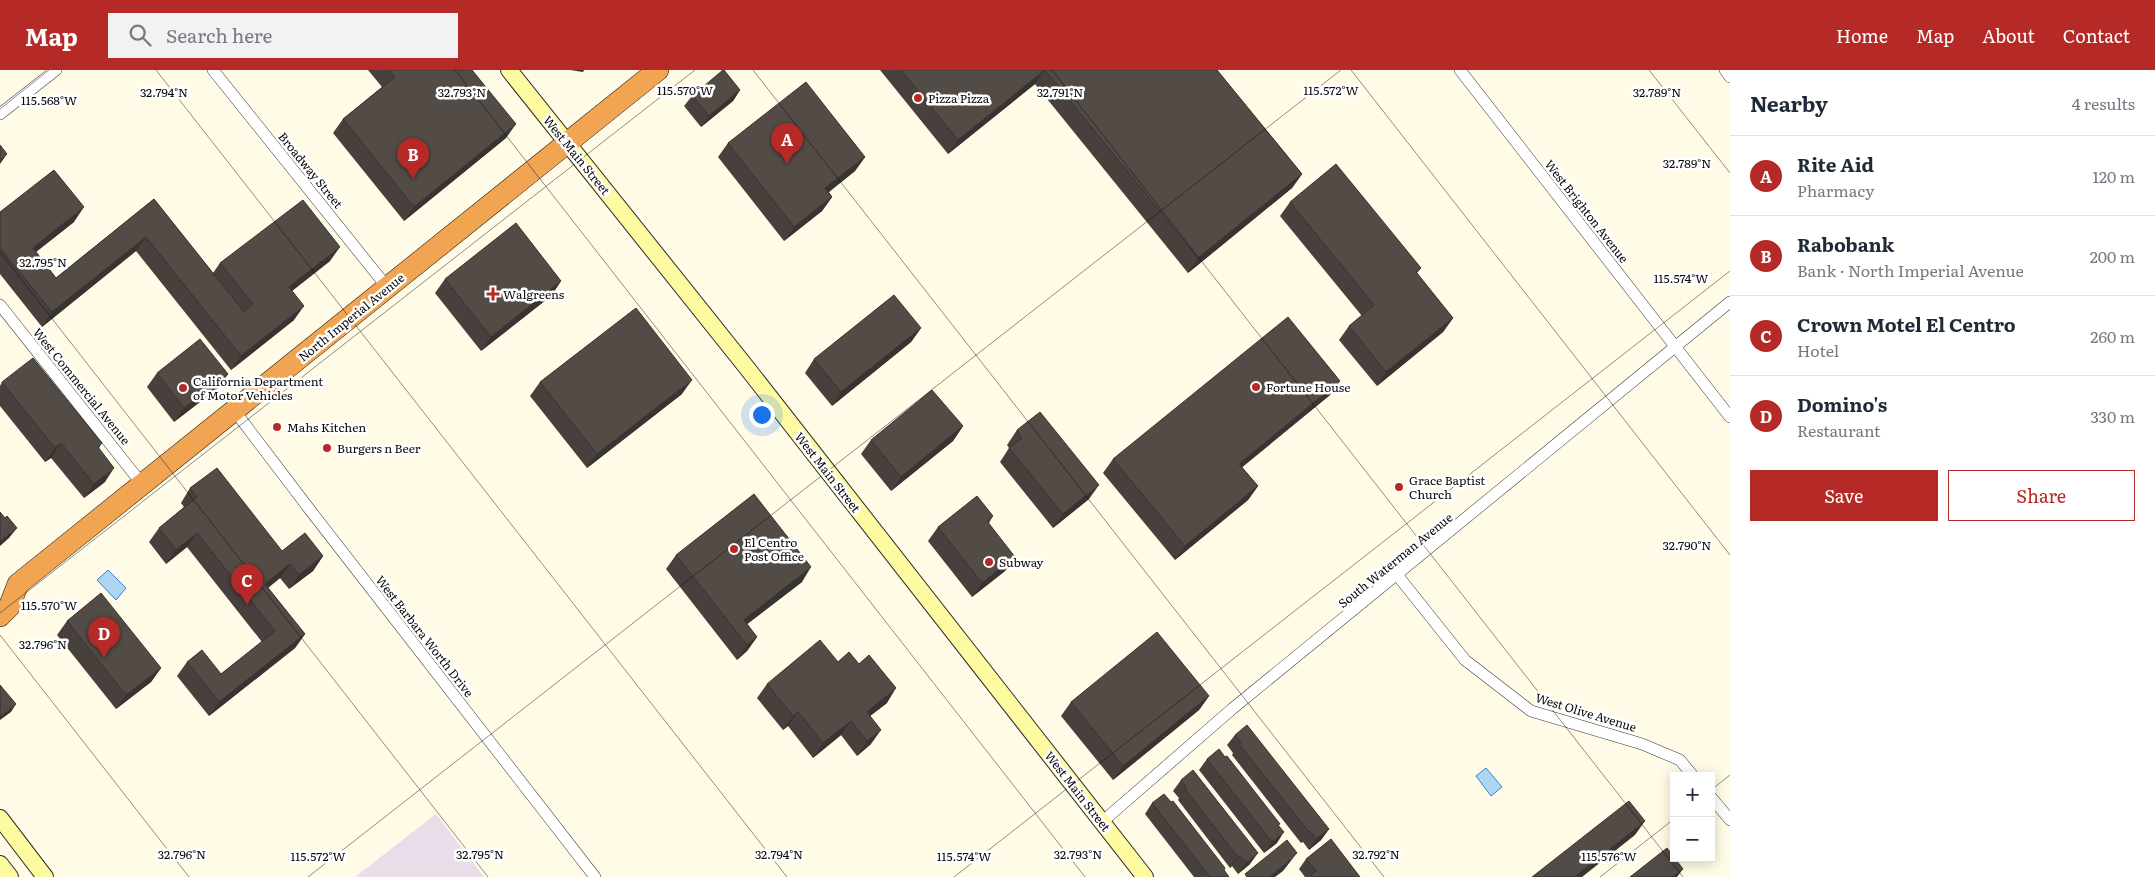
<!DOCTYPE html>
<html lang="en">
<head>
<meta charset="utf-8">
<style>
	body { margin:0; font-family:Literata,serif; background:#f2f2f3; color:#1f2937 }
	.controls { position:absolute; right:15px; bottom:15px; display:grid; overflow:hidden; border-radius:0px; box-shadow:0 2px 12px #0003 }
	.controls button { width:45px; height:45px; display:grid; place-items:center; padding:0; border:0; border-bottom:1px solid #e0e1e3; background:#fff; color:#1f2937; font:25px sans-serif }
	.you { position:absolute; left:761px; top:344px; width:18px; height:18px; margin:-12px; border:4px solid #fff; border-radius:50%; background:#1a73e8; box-shadow:0 0 0 8px #1a73e833 }
	.badge { display:grid; place-items:center; width:32px; height:32px; border-radius:50%; background:#b52926; color:#fff; font-size:16px; font-weight:700 }
	.pin { position:absolute; translate:-50% -41px; filter:drop-shadow(0 1px 2px #0008) }
	.pin::after { content:''; position:absolute; top:26px; width:18px; height:15px; background:inherit; clip-path:polygon(0 0,100% 0,50% 100%) }
	.list { margin:0; padding:0; list-style:none }
	h2 { display:flex; justify-content:space-between; align-items:center; height:65px; margin:0; padding:0 20px; font-size:21px }
	h2 small { font-size:16px; font-weight:400; color:#747a83 }
	.list li { display:grid; grid-template-columns:32px 1fr auto; gap:15px; align-items:center; box-sizing:border-box; height:80px; padding:0 20px; border-top:1px solid #e0e1e3 }
	.list b { display:block; font-size:19px; white-space:nowrap }
	.list p { margin:0; font-size:16px; white-space:nowrap; color:#747a83 }
	.list em { font-size:16px; font-style:normal; color:#747a83 }
	.actions { display:flex; gap:10px; padding:15px 20px }
	.actions a { flex:1; padding:11px 0; border:1px solid #b52926; border-radius:0px; text-align:center; font-size:18px; color:#b52926 }
	.actions .main { background:#b52926; color:#fff }
	.icon { flex:none; width:28px; height:28px; fill:none; stroke:currentColor; stroke-width:2; stroke-linecap:round; stroke-linejoin:round }
	.map { position:relative; flex:none; width:1730px; height:807px; overflow:hidden }
	header { display:flex; align-items:center; gap:30px; box-sizing:border-box; height:70px; padding:0 25px; background:#b52926; color:#fff }
	header strong { font-size:24px }
	nav { display:flex; gap:28px; margin-inline-start:auto; font-size:18px }
	.search { width:350px; height:45px; background:#f2f2f3; display:flex; align-items:center; gap:12px; box-sizing:border-box; padding:0 18px; border-radius:0px; color:#747a83; font-size:19px }
	main { display:flex }
	aside { flex:1; background:#fff }
	.map>svg:first-child { display:block }
</style>
</head>
<body>
<header>
<strong>Map</strong>
<div class="search"><svg class="icon" aria-label="search" viewBox="0 0 24 24"><circle cx="10" cy="10" r="6"/><path d="M15 15l6 6"/></svg>Search here</div>
<nav><a>Home</a><a>Map</a><a>About</a><a>Contact</a></nav>
</header>
<main>
<div class="map">
<svg width="1730" height="807" viewBox="0 0 1730 807">
	<rect width="100%" height="100%" fill="#fffbe6"/>
	<!-- industrial -->
	<polygon fill="#e8dde9" points="436,744 484,807 355,807"/>
	<!-- water -->
	<g fill="#add5f4" stroke="#3684c9">
		<polygon points="108,500 126,518 116,530 97,510"/>
		<polygon points="1486,698 1502,717 1491,726 1476,706"/>
	</g>
	<g fill="none" stroke-linecap="round" stroke-linejoin="round">
		<defs>
			<g id="street">
				<polyline points="213,0 387,217"/>
				<polyline points="1460,0 1730,347"/>
				<polyline points="1725,0 1730,7"/>
				<polyline points="0,44 56,0"/>
				<polyline points="0,235 142,414"/>
				<polyline points="234,340 310,440 595,807"/>
				<polyline points="1398,506 1465,590 1531,641 1642,674 1680,690 1693,706"/>
				<polyline points="1711,727 1730,750"/>
				<polyline points="1102,752 1232,639 1730,232"/>
			</g>
			<g id="secondary">
				<polyline points="509,0 747,298 1145,807"/>
				<polyline points="0,748 45,807"/>
				<polyline points="0,794 10,807"/>
			</g>
			<polyline id="highway" points="0,546 9,537 18,514 658,0"/>
		</defs>
		<!-- street casing -->
		<use href="#street" stroke="#3c3c3c" stroke-width="12"/>
		<!-- secondary casing -->
		<use href="#secondary" stroke="#2b2b2b" stroke-width="18"/>
		<!-- highway casing -->
		<use href="#highway" stroke="#1a1a1a" stroke-width="22"/>
		<!-- street -->
		<use href="#street" stroke="#fff" stroke-width="11"/>
		<!-- secondary -->
		<use href="#secondary" stroke="#fdfaa2" stroke-width="16"/>
		<!-- highway -->
		<use href="#highway" stroke="#f1a552" stroke-width="21"/>
	</g>
	<!-- wall -->
	<g fill="#47403c">
		<polygon points="368,0 472,0 506,68 404,151 333,63 343,49 382,17"/>
		<polygon points="880,0 1217,0 1302,104 1292,118 1188,203 1035,14 948,84"/>
		<polygon points="740,20 733,31 701,57 684,36 692,26"/>
		<polygon points="728,73 865,87 855,101 829,122 832,127 822,141 784,171 718,87"/>
		<polygon points="154,129 213,203 220,193 330,191 292,221 294,250 231,300 136,181 42,257 0,204 0,142 74,152 36,182 56,208"/>
		<polygon points="1290,132 1421,198 1417,203 1453,248 1443,262 1377,316 1339,270 1349,256 1362,246 1280,146"/>
		<polygon points="445,209 561,211 551,226 481,281 435,223"/>
		<polygon points="921,258 911,272 832,336 805,303 814,289"/>
		<polygon points="157,303 228,304 218,318 174,352 147,317"/>
		<polygon points="2,312 102,373 99,378 105,412 84,428 51,388 45,392 0,336 0,316"/>
		<polygon points="540,312 682,324 587,398 530,326"/>
		<polygon points="1330,325 1242,397 1258,416 1248,430 1175,490 1103,403 1113,389"/>
		<polygon points="963,356 953,371 891,421 861,384 871,370"/>
		<polygon points="1017,360 1089,429 1053,458 1000,392 1009,378 1007,375"/>
		<polygon points="190,418 282,481 323,486 313,501 289,519 280,508 268,518 305,564 295,578 209,646 177,606 187,592 221,604 262,572 187,477 166,494 149,472 159,458 184,437 181,433"/>
		<polygon points="993,446 989,453 1005,501 972,527 928,471 938,457"/>
		<polygon points="676,485 802,512 747,554 757,567 747,581 737,590 666,499"/>
		<polygon points="67,551 161,598 151,612 116,639 57,565"/>
		<polygon points="838,592 887,633 870,646 871,674 857,686 841,665 813,688 788,656 783,660 757,628 767,614"/>
		<polygon points="1209,626 1199,640 1113,710 1061,646 1071,632"/>
		<polygon points="1235,665 1329,759 1321,770 1309,780 1303,772 1301,773 1232,685 1233,683 1227,675"/>
		<polygon points="1207,689 1277,773 1264,783 1199,700"/>
		<polygon points="1181,710 1250,794 1238,804 1232,796 1230,798 1178,730 1179,728 1173,721"/>
		<polygon points="1152,733 1224,800 1229,807 1194,807 1145,744"/>
		<polygon points="1306,789 1360,807 1305,807 1299,799"/>
	</g>
	<!-- shaded-wall -->
	<g fill="#393431">
		<polygon points="570,0 584,0 583,2"/>
		<polygon points="1045,0 1035,14 948,84 958,70"/>
		<polygon points="740,20 733,31 701,57 709,46"/>
		<polygon points="516,54 506,68 404,151 414,137"/>
		<polygon points="7,84 0,94 0,90"/>
		<polygon points="865,87 855,101 816,132 825,118"/>
		<polygon points="1302,104 1292,118 1188,203 1198,188"/>
		<polygon points="832,127 822,141 784,171 794,157"/>
		<polygon points="84,137 74,152 23,192 33,178"/>
		<polygon points="146,167 136,181 42,257 52,242"/>
		<polygon points="340,177 330,191 279,231 289,217"/>
		<polygon points="561,211 551,226 481,281 491,267"/>
		<polygon points="304,236 294,250 231,300 241,286"/>
		<polygon points="1453,248 1443,262 1377,316 1386,302"/>
		<polygon points="921,258 911,272 832,336 841,322"/>
		<polygon points="228,304 218,318 174,352 184,338"/>
		<polygon points="692,310 682,324 587,398 597,384"/>
		<polygon points="1340,311 1330,325 1229,408 1239,394"/>
		<polygon points="963,356 953,371 891,421 901,407"/>
		<polygon points="61,373 51,388 45,392 55,378"/>
		<polygon points="114,398 105,412 84,428 94,414"/>
		<polygon points="1099,415 1089,429 1053,458 1063,444"/>
		<polygon points="1258,416 1248,430 1175,490 1185,476"/>
		<polygon points="17,458 9,468 0,476 0,471"/>
		<polygon points="197,463 187,477 166,494 176,480"/>
		<polygon points="323,486 313,501 289,519 299,505"/>
		<polygon points="1015,487 1005,501 972,527 982,513"/>
		<polygon points="290,494 280,508 255,528 265,514"/>
		<polygon points="811,497 802,512 737,562 744,550"/>
		<polygon points="305,564 295,578 209,646 219,632"/>
		<polygon points="757,567 747,581 737,590 747,575"/>
		<polygon points="161,598 151,612 116,639 126,625"/>
		<polygon points="896,618 887,633 857,656 867,642"/>
		<polygon points="1209,626 1199,640 1113,710 1123,696"/>
		<polygon points="16,634 11,642 0,650 0,647"/>
		<polygon points="798,642 788,656 783,660 793,646"/>
		<polygon points="851,651 841,665 813,688 823,673"/>
		<polygon points="881,660 871,674 857,686 867,671"/>
		<polygon points="1645,751 1635,765 1582,807 1574,807"/>
		<polygon points="1329,759 1321,770 1309,780 1316,769"/>
		<polygon points="1284,762 1277,773 1264,783 1272,772"/>
		<polygon points="1258,783 1250,794 1238,804 1246,793"/>
		<polygon points="1297,783 1283,801 1275,807 1269,807"/>
		<polygon points="1240,786 1232,796 1230,798 1238,787"/>
		<polygon points="1683,799 1677,807 1672,807"/>
	</g>
	<!-- building -->
	<g fill="#524b46" stroke="#393431">
		<polygon points="389,0 472,0 516,54 414,137 343,49 395,7"/>
		<polygon points="723,0 724,0 740,20 709,46 692,26"/>
		<polygon points="901,0 1045,0 958,70"/>
		<polygon points="1045,0 1217,0 1302,104 1198,188"/>
		<polygon points="806,12 865,87 825,118 832,127 794,157 728,73"/>
		<polygon points="0,75 7,84 0,90"/>
		<polygon points="1336,94 1421,198 1416,202 1453,248 1386,302 1349,256 1374,235 1290,132"/>
		<polygon points="54,100 84,137 33,178 56,208 154,129 244,242 253,234 220,193 303,130 340,177 289,217 304,236 241,286 146,167 52,242 0,178 0,142"/>
		<polygon points="516,153 561,211 491,267 445,209"/>
		<polygon points="894,225 921,258 841,322 814,289"/>
		<polygon points="636,238 692,310 597,384 540,312"/>
		<polygon points="1288,247 1340,311 1239,394 1258,416 1185,476 1113,389"/>
		<polygon points="200,269 228,304 184,338 157,303"/>
		<polygon points="33,288 102,373 98,377 114,398 94,414 61,373 55,378 2,312"/>
		<polygon points="932,320 963,356 901,407 871,370"/>
		<polygon points="1040,342 1099,415 1063,444 1009,378 1022,368 1017,360"/>
		<polygon points="217,398 282,481 305,463 323,486 299,505 290,494 265,514 305,564 219,632 187,592 202,580 221,604 275,561 197,463 176,480 159,458 197,427 190,418"/>
		<polygon points="754,424 811,497 744,550 757,567 747,575 676,485"/>
		<polygon points="977,426 993,446 987,451 1015,487 982,513 938,457"/>
		<polygon points="0,442 5,448 7,446 17,458 0,471"/>
		<polygon points="101,523 161,598 126,625 67,551"/>
		<polygon points="1157,562 1209,626 1123,696 1071,632"/>
		<polygon points="820,570 838,592 849,582 859,594 869,585 896,618 867,642 881,660 867,671 851,651 823,673 798,642 793,646 767,614"/>
		<polygon points="0,615 16,634 0,647"/>
		<polygon points="1247,655 1329,759 1316,769 1310,761 1309,762 1239,674 1241,673 1235,665"/>
		<polygon points="1219,679 1225,687 1227,686 1280,754 1278,755 1284,762 1272,772 1207,689"/>
		<polygon points="1193,700 1258,783 1246,793 1240,786 1238,787 1185,719 1187,718 1181,710"/>
		<polygon points="1164,724 1171,732 1173,731 1225,798 1224,800 1229,807 1210,807 1152,733"/>
		<polygon points="1629,731 1645,751 1574,807 1532,807"/>
		<polygon points="1331,769 1360,807 1313,807 1311,805 1316,801 1306,789"/>
		<polygon points="1287,770 1297,783 1289,789 1291,790 1269,807 1247,807 1245,804"/>
		<polygon points="1667,778 1683,799 1672,807 1630,807"/>
	</g>
	<!-- ticks -->
	<path fill="none" stroke="#090909" stroke-width="1" stroke-opacity="0.45" d="M156,0L787,807M455,0L1085,807M753,0L1384,807M1052,0L1683,807M1351,0L1730,485M1649,0L1730,103M0,39L49,0M0,182L488,807M0,543L695,0M0,565L189,807M1711,720L1730,705M308,807L1341,0M954,807L1730,201M1600,807L1674,749"/>
	<!-- markers -->
	<g fill="#b52926" stroke="#fff" stroke-width="2">
		<circle cx="918" cy="28" r="5"/>
		<path d="M490.5 216.5h5v5h5v5h-5v5h-5v-5h-5v-5h5z"/>
		<circle cx="1256" cy="317" r="5"/>
		<circle cx="183" cy="318" r="5"/>
		<circle cx="277" cy="357" r="5"/>
		<circle cx="327" cy="378" r="5"/>
		<circle cx="1399" cy="417" r="5"/>
		<circle cx="734" cy="479" r="5"/>
		<circle cx="989" cy="492" r="5"/>
	</g>
	<g text-anchor="middle" dominant-baseline="central" stroke-width="5" stroke-linejoin="round" paint-order="stroke">
		<!-- poi labels -->
		<g font-size="12" fill="#090909" stroke="#fff" text-anchor="start">
			<text x="928" y="28">Pizza Pizza</text>
			<text x="503" y="224">Walgreens</text>
			<text x="193" y="311">California Department<tspan x="193" dy="14">of Motor Vehicles</tspan></text>
			<text x="1266" y="317">Fortune House</text>
			<text x="287" y="357">Mahs Kitchen</text>
			<text x="337" y="378">Burgers n Beer</text>
			<text x="1409" y="410">Grace Baptist<tspan x="1409" dy="14">Church</tspan></text>
			<text x="744" y="472">El Centro<tspan x="744" dy="14">Post Office</tspan></text>
			<text x="999" y="492">Subway</text>
		</g>
		<!-- street labels -->
		<g font-size="12" fill="#090909" stroke="#fff">
			<text transform="translate(577 85) rotate(51)">West Main Street</text>
			<text transform="translate(311 100) rotate(51)">Broadway Street</text>
			<text transform="translate(1587 141) rotate(52)">West Brighton Avenue</text>
			<text transform="translate(351 247) rotate(-39)">North Imperial Avenue</text>
			<text transform="translate(82 316) rotate(51)">West Commercial Avenue</text>
			<text transform="translate(828 402) rotate(52)">West Main Street</text>
			<text transform="translate(1395 490) rotate(-39)">South Waterman Avenue</text>
			<text transform="translate(425 566) rotate(52)">West Barbara Worth Drive</text>
			<text transform="translate(1586 642) rotate(17)">West Olive Avenue</text>
			<text transform="translate(1078 721) rotate(52)">West Main Street</text>
		</g>
	</g>
	<g font-size="12" text-anchor="middle" fill="#090909" stroke="#fff" stroke-width="5" stroke-linejoin="round" paint-order="stroke">
		<text x="685" y="25">115.570°W</text>
		<text x="1331" y="25">115.572°W</text>
		<text x="164" y="27">32.794°N</text>
		<text x="462" y="27">32.793°N</text>
		<text x="1060" y="27">32.791°N</text>
		<text x="1657" y="27">32.789°N</text>
		<text x="49" y="35">115.568°W</text>
		<text x="1687" y="98">32.789°N</text>
		<text x="43" y="197">32.795°N</text>
		<text x="1681" y="213">115.574°W</text>
		<text x="1687" y="480">32.790°N</text>
		<text x="49" y="540">115.570°W</text>
		<text x="43" y="579">32.796°N</text>
		<text x="182" y="789">32.796°N</text>
		<text x="480" y="789">32.795°N</text>
		<text x="779" y="789">32.794°N</text>
		<text x="1078" y="789">32.793°N</text>
		<text x="1376" y="789">32.792°N</text>
		<text x="318" y="791">115.572°W</text>
		<text x="964" y="791">115.574°W</text>
		<text x="1609" y="791">115.576°W</text>
	</g>
</svg>
<div class="controls">
<button>+</button>
<button>−</button>
</div>
<div class="you"></div>
<div class="pin badge" style="left:787px;top:94px">A</div>
<div class="pin badge" style="left:413px;top:109px">B</div>
<div class="pin badge" style="left:247px;top:535px">C</div>
<div class="pin badge" style="left:104px;top:588px">D</div>
</div>
<aside>
<h2>Nearby<small>4 results</small></h2>
<ul class="list">
<li><span class="badge">A</span><div><b>Rite Aid</b><p>Pharmacy</p></div><em>120 m</em></li>
<li><span class="badge">B</span><div><b>Rabobank</b><p>Bank · North Imperial Avenue</p></div><em>200 m</em></li>
<li><span class="badge">C</span><div><b>Crown Motel El Centro</b><p>Hotel</p></div><em>260 m</em></li>
<li><span class="badge">D</span><div><b>Domino's</b><p>Restaurant</p></div><em>330 m</em></li>
</ul>
<div class="actions"><a class="main">Save</a><a>Share</a></div>
</aside>
</main>
</body>
</html>
